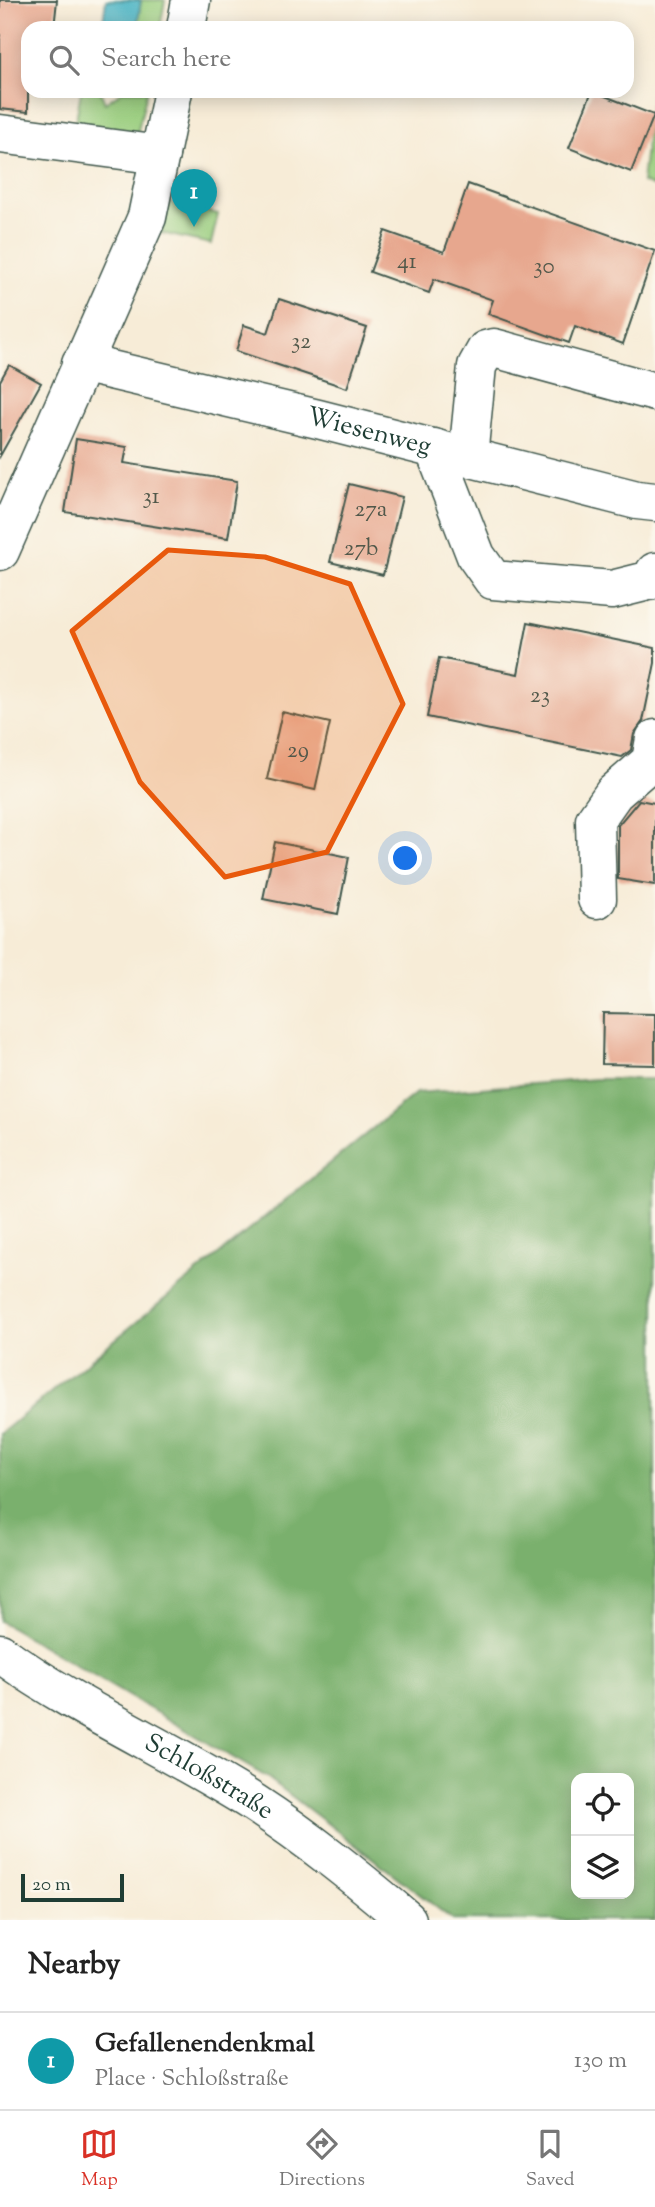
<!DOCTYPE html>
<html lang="en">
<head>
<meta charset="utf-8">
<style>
	body { margin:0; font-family:"Sorts Mill Goudy",serif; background:#f2f2f2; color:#222 }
	.controls { position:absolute; right:21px; bottom:21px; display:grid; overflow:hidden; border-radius:14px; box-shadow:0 4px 18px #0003 }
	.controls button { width:63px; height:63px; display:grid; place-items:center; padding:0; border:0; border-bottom:2px solid #e0e0e0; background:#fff; color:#222; font:35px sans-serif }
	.scale { position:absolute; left:21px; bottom:18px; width:103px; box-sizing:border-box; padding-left:7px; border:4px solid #1f3d34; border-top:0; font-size:19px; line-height:24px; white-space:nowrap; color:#1f3d34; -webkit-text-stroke:5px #fbf7ec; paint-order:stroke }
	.you { position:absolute; left:406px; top:859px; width:24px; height:24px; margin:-18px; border:5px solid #fff; border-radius:50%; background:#1a73e8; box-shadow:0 0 0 10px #1a73e833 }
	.badge { display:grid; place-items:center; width:46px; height:46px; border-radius:50%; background:#d93025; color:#fff; font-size:23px; font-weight:700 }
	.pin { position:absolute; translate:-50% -58px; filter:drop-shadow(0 2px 4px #0008) }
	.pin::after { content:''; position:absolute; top:37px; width:24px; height:21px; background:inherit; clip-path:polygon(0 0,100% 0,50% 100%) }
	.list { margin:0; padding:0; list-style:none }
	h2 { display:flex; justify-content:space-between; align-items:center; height:91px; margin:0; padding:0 28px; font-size:30px }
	h2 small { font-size:23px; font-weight:400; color:#767676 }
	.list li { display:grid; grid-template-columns:46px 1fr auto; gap:21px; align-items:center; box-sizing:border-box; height:98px; padding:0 28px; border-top:2px solid #e0e0e0 }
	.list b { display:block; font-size:26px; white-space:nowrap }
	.list p { margin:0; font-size:23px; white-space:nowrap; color:#767676 }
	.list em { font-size:23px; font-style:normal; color:#767676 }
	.icon { flex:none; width:38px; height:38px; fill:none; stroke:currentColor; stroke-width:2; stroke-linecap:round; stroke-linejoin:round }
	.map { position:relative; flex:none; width:655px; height:1920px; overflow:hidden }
	.search { position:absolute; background:#fff; box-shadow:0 4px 18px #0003; left:21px; right:21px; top:21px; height:77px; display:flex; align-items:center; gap:18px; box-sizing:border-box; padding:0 24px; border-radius:21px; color:#767676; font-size:26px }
	.sheet { height:189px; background:#fff }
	nav { display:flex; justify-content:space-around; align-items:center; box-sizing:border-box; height:98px; border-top:2px solid #e0e0e0; background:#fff; font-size:19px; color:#767676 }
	nav a { display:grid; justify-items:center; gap:4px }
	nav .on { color:#d93025 }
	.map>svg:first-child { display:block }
</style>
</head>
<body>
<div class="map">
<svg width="655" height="1920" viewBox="0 0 655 1920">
	<rect width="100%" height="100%" fill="#fbf7ec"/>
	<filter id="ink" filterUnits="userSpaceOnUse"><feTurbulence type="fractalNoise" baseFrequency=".0143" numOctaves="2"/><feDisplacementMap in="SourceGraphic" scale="14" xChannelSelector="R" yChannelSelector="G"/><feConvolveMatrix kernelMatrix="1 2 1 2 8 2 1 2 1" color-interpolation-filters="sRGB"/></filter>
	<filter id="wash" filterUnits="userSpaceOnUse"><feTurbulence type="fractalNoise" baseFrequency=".00686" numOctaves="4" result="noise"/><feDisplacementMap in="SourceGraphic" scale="28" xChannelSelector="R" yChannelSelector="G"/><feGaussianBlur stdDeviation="1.57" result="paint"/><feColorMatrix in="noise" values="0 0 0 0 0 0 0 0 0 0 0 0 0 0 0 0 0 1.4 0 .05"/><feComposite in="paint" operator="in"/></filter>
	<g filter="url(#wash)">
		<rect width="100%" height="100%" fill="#f7ecd7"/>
		<!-- green -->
		<g fill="#99cd7e" stroke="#5c8559" stroke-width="2">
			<polygon points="141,0 165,0 160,28 137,28"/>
			<polygon points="655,68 655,187 642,182"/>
			<polygon points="81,91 100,91 105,103 123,91 147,91 137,135 75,126"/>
			<polygon points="168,202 218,214 211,244 161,233"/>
		</g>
		<!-- forest -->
		<path fill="#7ab06d" stroke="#4c7650" stroke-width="2" fill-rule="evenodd" d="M596,1079H655V1920H453L268,1778L0,1621V1434L416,1093ZM576,1778H629V1894H576Z"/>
		<!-- water -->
		<polygon fill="#46b2c3" stroke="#32787c" stroke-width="2" points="106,0 141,0 137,28 102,28"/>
		<g id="blocks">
			<!-- building -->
			<g fill="#e7a78e">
				<polygon points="0,0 57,0 54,28 28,28 28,112 0,109"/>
				<polygon points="592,91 654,115 631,172 569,148"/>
				<polygon points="468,184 655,251 623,344 575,326 569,343 488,314 493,300 434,279 429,293 370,272 385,231 444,252"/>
				<polygon points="279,299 367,328 347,388 236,351 244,325 268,333"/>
				<polygon points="9,365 41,383 0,456 0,381"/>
				<polygon points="76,439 127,447 124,463 237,481 228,538 65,512"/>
				<polygon points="349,484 402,497 383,575 330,562"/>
				<polygon points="528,622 655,648 655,663 643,721 634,734 631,750 622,757 427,717 439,658 518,674"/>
				<polygon points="282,712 330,723 315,790 267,779"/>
				<polygon points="639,800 655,803 655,885 618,879 618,825"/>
				<polygon points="275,842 349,857 338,914 263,899"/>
				<polygon points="603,1013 655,1014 655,1065 602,1064"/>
			</g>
		</g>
	</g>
	<g filter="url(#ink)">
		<use href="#blocks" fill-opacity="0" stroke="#3f574c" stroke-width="2"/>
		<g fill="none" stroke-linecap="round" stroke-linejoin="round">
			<defs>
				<g id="minor">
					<polyline points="186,28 191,0"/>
					<polyline points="0,134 160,155"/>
					<path id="s1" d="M81,363L318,419L637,500L655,502"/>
					<polyline points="434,448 476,556 493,580 612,590 652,580 655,572"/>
					<polyline points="468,457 477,366 486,350 494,348 655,392"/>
					<polyline points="0,551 147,217 173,91"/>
					<polyline points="597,899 595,820 614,793 651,761 655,739"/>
					<path id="s2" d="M0,1653C80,1711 171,1750 254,1803C308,1838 357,1878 407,1920"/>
				</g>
			</defs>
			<!-- minor casing -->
			<use href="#minor" stroke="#3f574c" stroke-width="41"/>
			<!-- minor -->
			<use href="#minor" stroke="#fff" stroke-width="38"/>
		</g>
	</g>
	<!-- marked area -->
	<path fill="#e8590c" fill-opacity="0.2" stroke="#e8590c" stroke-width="5" stroke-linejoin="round" d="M168,550L265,557L350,584L403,704L327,852L225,877L140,782L72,631Z"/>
	<g text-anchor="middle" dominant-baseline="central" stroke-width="7" stroke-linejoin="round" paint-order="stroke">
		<!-- number labels -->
		<g font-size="23" fill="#51584a">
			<text x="407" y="262">41</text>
			<text x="544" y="267">30</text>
			<text x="301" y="342">32</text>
			<text x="151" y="497">31</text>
			<text x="371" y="510">27a</text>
			<text x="361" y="549">27b</text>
			<text x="540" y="696">23</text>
			<text x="298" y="751">29</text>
		</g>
		<!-- street labels -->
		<g font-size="26" fill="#1f3d34" stroke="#fbf7ec">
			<text stroke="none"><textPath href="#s1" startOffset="296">Wiesenweg</textPath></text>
			<text stroke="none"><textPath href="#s2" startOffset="243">Schloßstraße</textPath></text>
		</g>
	</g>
</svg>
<div class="controls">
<button><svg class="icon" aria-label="locate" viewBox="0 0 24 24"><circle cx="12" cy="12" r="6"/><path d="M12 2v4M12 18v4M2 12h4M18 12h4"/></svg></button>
<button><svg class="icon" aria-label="layers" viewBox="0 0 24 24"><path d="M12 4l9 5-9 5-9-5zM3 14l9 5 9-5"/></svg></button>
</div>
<div class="scale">20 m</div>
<div class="you"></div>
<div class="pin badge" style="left:194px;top:227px;background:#0f9aa8">1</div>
<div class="search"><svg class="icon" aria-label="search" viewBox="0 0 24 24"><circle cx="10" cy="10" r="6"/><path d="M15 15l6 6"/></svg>Search here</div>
</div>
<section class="sheet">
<h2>Nearby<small></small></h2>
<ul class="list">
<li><span class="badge" style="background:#0f9aa8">1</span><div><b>Gefallenendenkmal</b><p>Place · Schloßstraße</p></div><em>130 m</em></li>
</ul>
</section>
<nav>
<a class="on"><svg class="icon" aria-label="map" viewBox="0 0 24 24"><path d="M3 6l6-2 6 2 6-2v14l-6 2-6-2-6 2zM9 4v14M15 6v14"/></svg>Map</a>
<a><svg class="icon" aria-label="directions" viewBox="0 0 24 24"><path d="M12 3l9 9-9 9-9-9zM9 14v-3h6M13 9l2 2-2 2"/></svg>Directions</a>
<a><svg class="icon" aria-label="saved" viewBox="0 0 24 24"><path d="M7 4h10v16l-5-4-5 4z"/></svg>Saved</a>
</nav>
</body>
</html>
